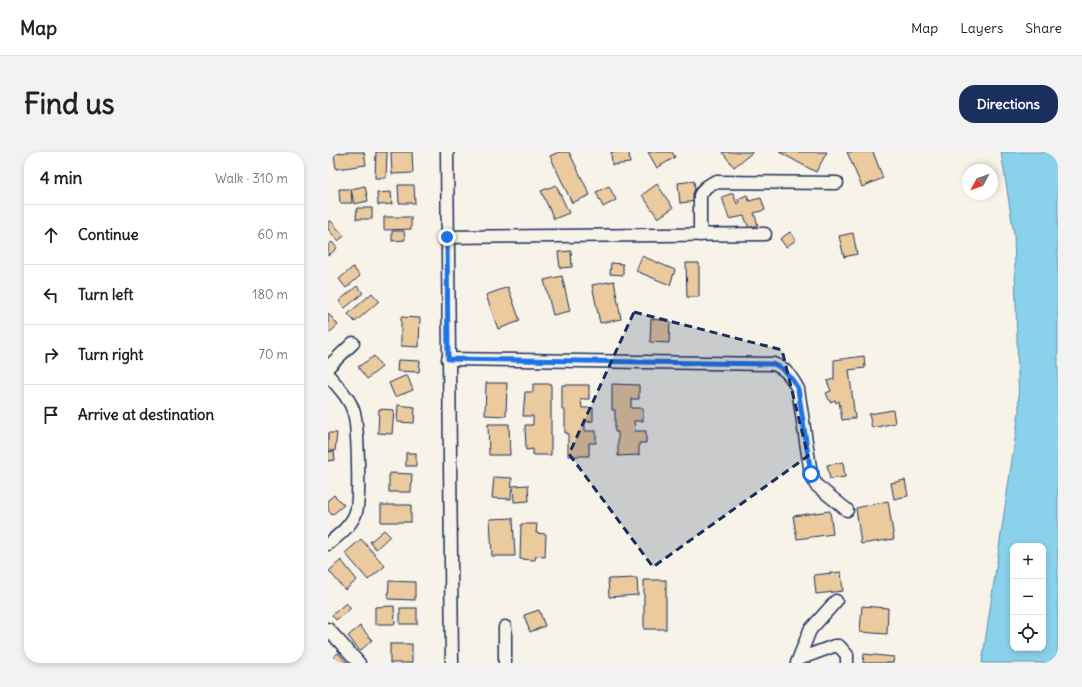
<!DOCTYPE html>
<html lang="en">
<head>
<meta charset="utf-8">
<style>
	body { margin:0; font-family:Delius,sans-serif; background:#f2f2f2; color:#222 }
	.controls { position:absolute; right:12px; bottom:12px; display:grid; overflow:hidden; border-radius:8px; box-shadow:0 2px 6px #0003 }
	.controls button { width:36px; height:36px; display:grid; place-items:center; padding:0; border:0; border-bottom:1px solid #e0e0e0; background:#fff; color:#222; font:20px sans-serif }
	.compass { position:absolute; left:634px; top:12px; width:36px; height:36px; border-radius:50%; background:#fff; box-shadow:0 2px 6px #0003; rotate:229deg }
	.stop { position:absolute; width:12px; height:12px; margin:-9px; border:3px solid #1a73e8; border-radius:50%; background:#fff }
	.stop.end { background:#1a73e8; border-color:#fff; box-shadow:0 1px 4px #0008 }
	.list { margin:0; padding:0; list-style:none }
	h2 { display:flex; justify-content:space-between; align-items:center; height:52px; margin:0; padding:0 16px; font-size:17px }
	h2 small { font-size:13px; font-weight:400; color:#767676 }
	.list li { display:grid; grid-template-columns:26px 1fr auto; gap:12px; align-items:center; box-sizing:border-box; height:60px; padding:0 16px; border-top:1px solid #e0e0e0 }
	.list b { display:block; font-size:15px; white-space:nowrap }
	.list em { font-size:13px; font-style:normal; color:#767676 }
	.icon { flex:none; width:22px; height:22px; fill:none; stroke:currentColor; stroke-width:2; stroke-linecap:round; stroke-linejoin:round }
	.map { position:relative; flex:none; width:730px; height:511px; overflow:hidden; border-radius:16px }
	header { display:flex; align-items:center; gap:24px; box-sizing:border-box; height:56px; padding:0 20px; background:#fff; border-bottom:1px solid #e0e0e0 }
	header strong { font-size:19px }
	nav { display:flex; gap:22px; margin-inline-start:auto; font-size:14px }
	.intro { display:flex; align-items:center; justify-content:space-between; box-sizing:border-box; height:96px; padding:0 24px }
	h1 { margin:0; font-size:28px }
	.button { padding:10px 18px; border-radius:16px; background:#1b2f5e; color:#fff; font-size:14px; font-weight:700 }
	main { display:flex; gap:24px; padding:0 24px }
	aside { flex:1; background:#fff; border-radius:16px; box-shadow:0 2px 6px #0003 }
	.map>svg:first-child { display:block }
</style>
</head>
<body>
<header>
<strong>Map</strong>
<nav><a>Map</a><a>Layers</a><a>Share</a></nav>
</header>
<div class="intro"><h1>Find us</h1><a class="button">Directions</a></div>
<main>
<aside>
<h2>4 min<small>Walk · 310 m</small></h2>
<ul class="list">
<li><svg class="icon" aria-label="ahead" viewBox="0 0 24 24"><path d="M12 20V5M6 11l6-6 6 6"/></svg><div><b>Continue</b></div><em>60 m</em></li>
<li><svg class="icon" aria-label="left" viewBox="0 0 24 24"><path d="M17 20v-9H6M10 6l-5 5 5 5"/></svg><div><b>Turn left</b></div><em>180 m</em></li>
<li><svg class="icon" aria-label="right" viewBox="0 0 24 24"><path d="M7 20v-9h11M14 6l5 5-5 5"/></svg><div><b>Turn right</b></div><em>70 m</em></li>
<li><svg class="icon" aria-label="arrive" viewBox="0 0 24 24"><path d="M6 21V4h12l-3 4 3 4H6"/></svg><div><b>Arrive at destination</b></div></li>
</ul>
</aside>
<div class="map">
<svg width="730" height="511" viewBox="0 0 730 511">
	<rect width="100%" height="100%" fill="#f7f3e8"/>
	<filter id="ink" filterUnits="userSpaceOnUse"><feTurbulence type="fractalNoise" baseFrequency=".025" numOctaves="2"/><feDisplacementMap in="SourceGraphic" scale="8" xChannelSelector="R" yChannelSelector="G"/><feConvolveMatrix kernelMatrix="1 2 1 2 8 2 1 2 1" color-interpolation-filters="sRGB"/></filter>
	<g filter="url(#ink)">
		<!-- water -->
		<path fill="#8ad1eb" stroke="#5e90b3" fill-rule="evenodd" d="M673,0H730V511H654L691,260L686,82ZM685,394H715V496H685Z"/>
		<!-- building -->
		<g fill="#ebca9d" stroke="#1b2f5e">
			<polygon points="19,0 36,0 38,13 8,17 6,2"/>
			<polygon points="48,0 59,0 58,26 47,26"/>
			<polygon points="63,0 84,0 85,21 64,22"/>
			<polygon points="231,0 241,0 262,43 244,51 222,4"/>
			<polygon points="283,0 301,0 302,11 284,13"/>
			<polygon points="320,0 344,0 347,5 329,16"/>
			<polygon points="394,0 424,0 424,1 406,15"/>
			<polygon points="451,0 499,0 488,20"/>
			<polygon points="519,0 545,0 555,26 534,35"/>
			<polygon points="366,29 368,49 352,51 350,31"/>
			<polygon points="329,32 345,56 330,66 314,43"/>
			<polygon points="70,33 86,33 87,51 71,51"/>
			<polygon points="228,33 241,61 226,67 213,39"/>
			<polygon points="37,34 40,49 26,52 23,37"/>
			<polygon points="281,34 288,48 275,55 268,40"/>
			<polygon points="11,37 23,37 24,51 12,51"/>
			<polygon points="63,40 64,52 50,53 49,41"/>
			<polygon points="405,41 409,52 411,51 410,47 419,43 421,49 433,46 437,58 426,61 430,73 421,76 416,64 401,67 394,45"/>
			<polygon points="29,56 44,56 44,67 28,67"/>
			<polygon points="56,65 83,65 83,77 56,78"/>
			<polygon points="2,68 16,84 10,89 0,77 0,70"/>
			<polygon points="64,79 76,79 77,88 64,89"/>
			<polygon points="462,80 468,88 458,95 452,87"/>
			<polygon points="525,81 529,102 516,105 511,84"/>
			<polygon points="4,90 9,96 0,104 0,93"/>
			<polygon points="243,99 244,115 232,116 230,100"/>
			<polygon points="314,104 347,118 342,133 308,119"/>
			<polygon points="283,111 295,112 295,123 282,122"/>
			<polygon points="358,111 371,111 371,145 359,145"/>
			<polygon points="25,115 32,124 18,136 11,127"/>
			<polygon points="234,124 242,159 225,163 216,128"/>
			<polygon points="286,129 293,167 272,171 264,133"/>
			<polygon points="29,134 35,141 17,156 11,149"/>
			<polygon points="180,135 192,169 170,177 158,143"/>
			<polygon points="44,141 51,149 27,170 20,162"/>
			<polygon points="0,161 10,173 0,182"/>
			<polygon points="73,165 92,166 91,195 73,194"/>
			<polygon points="323,167 342,169 341,191 322,190"/>
			<polygon points="46,204 54,215 39,227 30,215"/>
			<polygon points="536,204 537,216 521,218 527,266 514,268 511,249 508,251 507,248 502,250 498,241 503,239 499,229 506,227 506,208"/>
			<polygon points="70,208 92,209 91,220 69,219"/>
			<polygon points="79,223 85,238 67,245 61,231"/>
			<polygon points="158,231 179,231 178,264 157,263"/>
			<polygon points="205,232 223,232 223,303 205,303 205,297 198,298 197,273 205,273 205,264 195,264 197,240 205,240"/>
			<polygon points="284,232 311,233 311,247 303,247 303,256 315,256 315,269 306,269 307,279 318,279 318,291 311,291 311,303 290,304 290,280 287,280 287,258 284,258"/>
			<polygon points="234,233 261,233 261,247 253,247 254,256 265,256 265,269 257,270 257,279 268,279 268,291 261,291 261,304 240,304 240,281 237,281 237,258 234,258"/>
			<polygon points="70,253 87,255 86,271 69,270"/>
			<polygon points="51,257 66,258 64,282 50,281"/>
			<polygon points="565,258 567,271 544,276 541,262"/>
			<polygon points="160,272 181,272 182,303 161,303"/>
			<polygon points="0,281 9,281 7,299 0,299"/>
			<polygon points="6,299 7,308 0,309 0,300"/>
			<rect x="78" y="301" width="10" height="13"/>
			<polygon points="515,310 517,325 502,327 499,313"/>
			<polygon points="61,321 84,322 83,340 61,340"/>
			<polygon points="166,325 184,326 183,347 164,346"/>
			<polygon points="577,328 580,344 566,347 563,331"/>
			<polygon points="200,333 201,349 186,350 185,334"/>
			<polygon points="6,343 16,353 4,363 0,358 0,348"/>
			<polygon points="560,349 566,387 533,392 528,356"/>
			<rect x="53" y="353" width="30" height="17"/>
			<polygon points="502,359 505,382 469,387 465,364"/>
			<polygon points="185,366 187,404 164,404 162,367"/>
			<polygon points="193,372 209,372 208,381 218,382 217,405 208,404 207,408 192,407"/>
			<polygon points="56,378 62,384 48,397 42,390"/>
			<polygon points="33,387 57,414 40,428 17,401"/>
			<polygon points="13,408 29,428 17,438 1,419"/>
			<polygon points="513,420 515,439 488,442 486,423"/>
			<polygon points="309,426 310,443 281,445 280,427"/>
			<rect x="316" y="428" width="22" height="49"/>
			<polygon points="61,429 87,430 87,448 60,447"/>
			<polygon points="18,451 23,456 8,468 4,463"/>
			<polygon points="66,454 67,472 47,472 47,455"/>
			<polygon points="534,454 560,456 559,482 532,480"/>
			<rect x="72" y="456" width="17" height="16"/>
			<polygon points="211,458 217,474 202,480 196,463"/>
			<polygon points="32,474 44,488 32,499 20,484"/>
			<rect x="62" y="492" width="22" height="19"/>
			<polygon points="10,501 19,511 0,511 0,510"/>
			<polygon points="536,502 566,505 565,511 535,511"/>
		</g>
		<g fill="none" stroke-linecap="round" stroke-linejoin="round">
			<defs>
				<g id="street">
					<polyline points="119,0 124,511"/>
					<polyline points="372,83 372,43 378,35 386,30 509,31"/>
					<polyline points="119,85 437,82"/>
					<path d="M120,207L445,212C458,216 464,226 470,237L483,322L488,333L519,358"/>
					<polyline points="0,215 25,191"/>
					<path d="M0,223C10,235 22,246 26,261C30,274 32,348 28,360C24,373 10,384 0,392"/>
					<polyline points="177,475 177,511"/>
					<polyline points="0,477 31,511"/>
					<polyline points="471,507 506,494 511,494 519,503 519,511"/>
					<polyline points="469,511 482,478 508,449"/>
				</g>
			</defs>
			<!-- street casing -->
			<use href="#street" stroke="#1b2f5e" stroke-width="15"/>
			<!-- street -->
			<use href="#street" stroke="#f7f3e8" stroke-width="12"/>
		</g>
	</g>
	<g fill="none" stroke-linecap="round" stroke-linejoin="round" filter="url(#ink)">
		<!-- route -->
		<path stroke="#1a73e8" stroke-width="5" d="M119,85L120,207L445,212C457,216 464,226 470,237L483,322"/>
	</g>
	<!-- marked area -->
	<path fill="#1b2f5e" fill-opacity="0.2" stroke="#1b2f5e" stroke-width="3" stroke-dasharray="8 5" stroke-linejoin="round" d="M306,160L454,198L480,304L325,415L241,302Z"/>
</svg>
<div class="controls">
<button>+</button>
<button>−</button>
<button><svg class="icon" aria-label="locate" viewBox="0 0 24 24"><circle cx="12" cy="12" r="6"/><path d="M12 2v4M12 18v4M2 12h4M18 12h4"/></svg></button>
</div>
<svg class="compass" viewBox="-18 -18 36 36"><path d="M0-13l5 13h-10z" fill="#e53935"/><path d="M0 13l5-13h-10z" fill="#767676"/></svg>
<div class="stop" style="left:483px;top:322px"></div>
<div class="stop end" style="left:119px;top:85px"></div>
</div>
</main>
</body>
</html>
